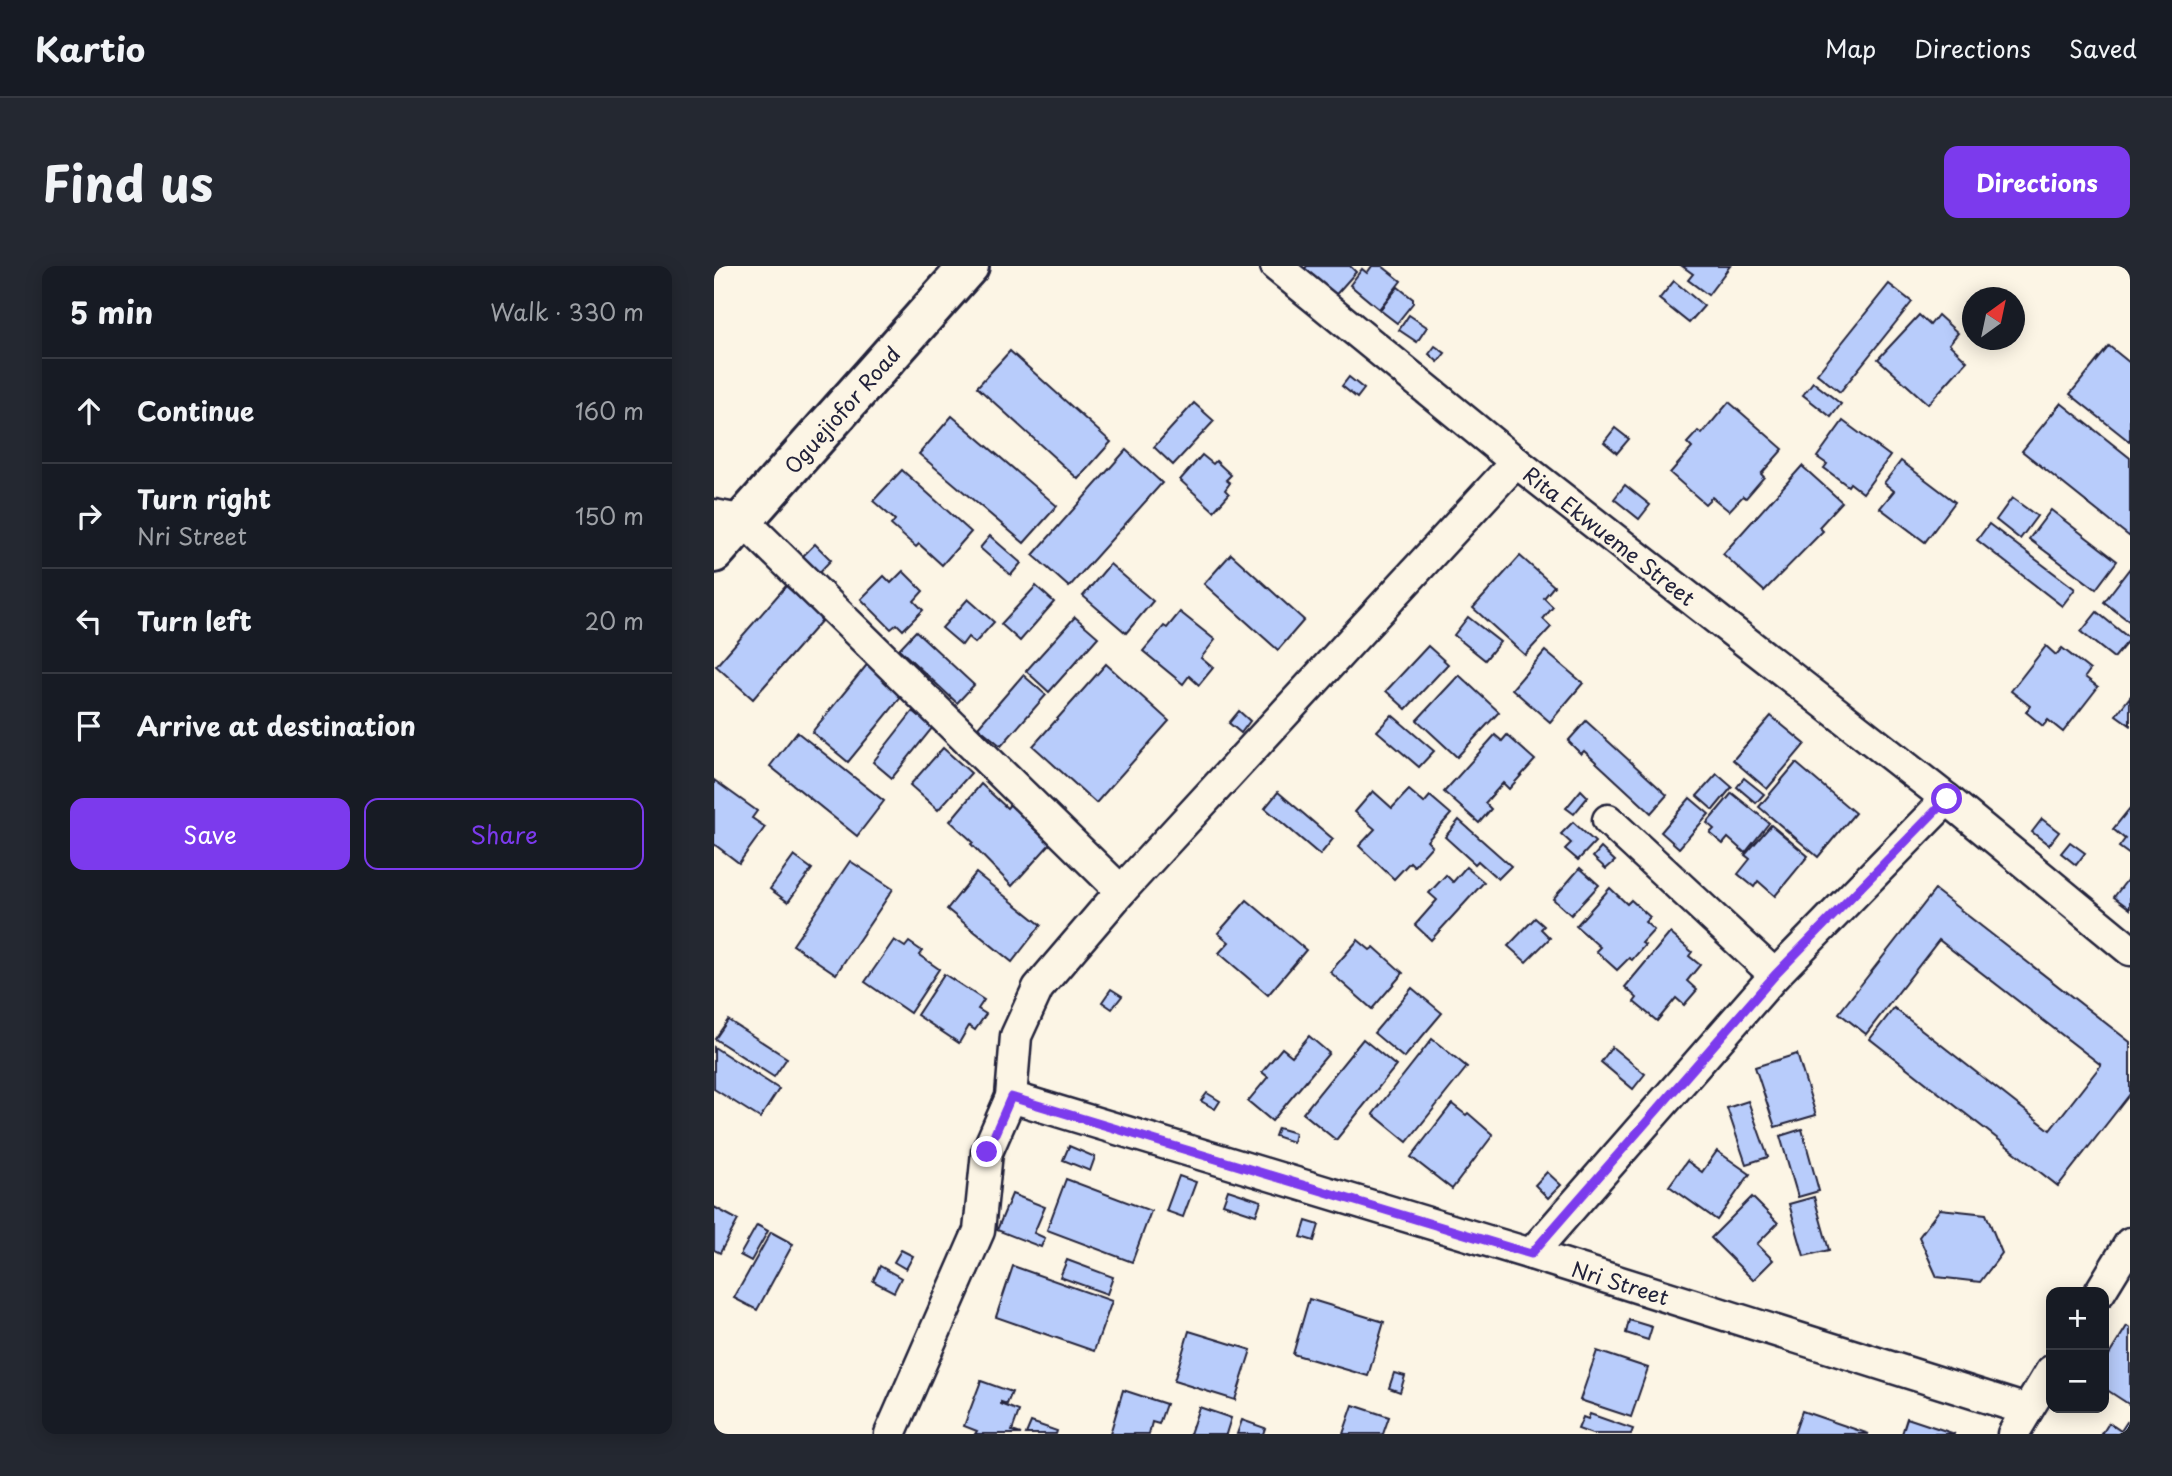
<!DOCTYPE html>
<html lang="en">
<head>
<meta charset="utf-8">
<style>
	body { margin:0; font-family:"Playpen Sans",sans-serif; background:#242831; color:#f1f3f6 }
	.controls { position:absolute; right:21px; bottom:21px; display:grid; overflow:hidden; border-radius:14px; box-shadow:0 4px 18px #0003 }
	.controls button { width:63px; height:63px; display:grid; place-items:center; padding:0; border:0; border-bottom:2px solid #363941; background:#171b24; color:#f1f3f6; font:35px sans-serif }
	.compass { position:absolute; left:1248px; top:21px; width:63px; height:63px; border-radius:50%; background:#171b24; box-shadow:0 4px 18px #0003; rotate:33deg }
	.stop { position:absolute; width:21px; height:21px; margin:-16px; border:5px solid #7c3aed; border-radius:50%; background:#fff }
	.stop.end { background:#7c3aed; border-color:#fff; box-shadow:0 2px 7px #0008 }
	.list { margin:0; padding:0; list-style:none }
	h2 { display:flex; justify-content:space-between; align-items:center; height:91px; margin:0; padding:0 28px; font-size:30px }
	h2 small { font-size:23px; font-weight:400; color:#9ea1a6 }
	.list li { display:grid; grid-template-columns:46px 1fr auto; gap:21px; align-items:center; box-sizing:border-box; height:105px; padding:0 28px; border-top:2px solid #363941 }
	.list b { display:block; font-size:26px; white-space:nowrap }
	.list p { margin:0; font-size:23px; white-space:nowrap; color:#9ea1a6 }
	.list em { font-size:23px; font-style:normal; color:#9ea1a6 }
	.actions { display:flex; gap:14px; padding:21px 28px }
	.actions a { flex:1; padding:16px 0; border:2px solid #7c3aed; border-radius:14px; text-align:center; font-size:24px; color:#7c3aed }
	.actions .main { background:#7c3aed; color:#fff }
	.icon { flex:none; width:38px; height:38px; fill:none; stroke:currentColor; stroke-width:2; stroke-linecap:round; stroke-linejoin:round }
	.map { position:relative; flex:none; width:1416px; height:1168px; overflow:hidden; border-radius:14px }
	header { display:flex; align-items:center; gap:42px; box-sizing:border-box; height:98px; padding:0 35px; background:#171b24; border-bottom:2px solid #363941 }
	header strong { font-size:33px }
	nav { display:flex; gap:38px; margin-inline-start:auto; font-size:24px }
	.intro { display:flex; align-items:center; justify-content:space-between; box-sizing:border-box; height:168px; padding:0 42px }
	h1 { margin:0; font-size:49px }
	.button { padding:18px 32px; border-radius:14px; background:#7c3aed; color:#fff; font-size:24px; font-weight:700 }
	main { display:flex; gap:42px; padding:0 42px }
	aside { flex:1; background:#171b24; border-radius:14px; box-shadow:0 4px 18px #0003 }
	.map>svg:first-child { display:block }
</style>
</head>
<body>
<header>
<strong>Kartio</strong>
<nav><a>Map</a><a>Directions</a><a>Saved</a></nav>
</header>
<div class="intro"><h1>Find us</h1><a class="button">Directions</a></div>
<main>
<aside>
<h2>5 min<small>Walk · 330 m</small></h2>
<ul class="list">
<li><svg class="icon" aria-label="ahead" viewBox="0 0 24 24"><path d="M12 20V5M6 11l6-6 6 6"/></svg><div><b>Continue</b></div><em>160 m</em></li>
<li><svg class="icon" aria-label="right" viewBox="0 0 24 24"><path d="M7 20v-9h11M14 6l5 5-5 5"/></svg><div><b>Turn right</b><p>Nri Street</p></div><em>150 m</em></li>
<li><svg class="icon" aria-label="left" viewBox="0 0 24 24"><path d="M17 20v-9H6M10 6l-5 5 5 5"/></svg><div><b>Turn left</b></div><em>20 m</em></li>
<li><svg class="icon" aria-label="arrive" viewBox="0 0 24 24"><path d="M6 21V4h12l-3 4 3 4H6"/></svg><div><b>Arrive at destination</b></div></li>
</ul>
<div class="actions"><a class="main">Save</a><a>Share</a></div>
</aside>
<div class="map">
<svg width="1416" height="1168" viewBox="0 0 1416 1168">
	<rect width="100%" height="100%" fill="#fcf5e5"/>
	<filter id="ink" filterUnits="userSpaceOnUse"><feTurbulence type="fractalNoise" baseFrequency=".0143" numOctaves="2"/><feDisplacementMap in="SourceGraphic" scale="14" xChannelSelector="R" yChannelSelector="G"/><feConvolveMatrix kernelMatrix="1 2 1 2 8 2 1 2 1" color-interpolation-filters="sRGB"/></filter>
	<g filter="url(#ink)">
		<!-- building -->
		<g fill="#b8ccfb" stroke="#22223b" stroke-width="2">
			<polygon points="593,0 636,0 642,6 618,33 587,6"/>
			<polygon points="658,0 668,0 687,15 665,43 636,19 648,3 653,7"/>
			<polygon points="968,0 1016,0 994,29 974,14 979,8"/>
			<polygon points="960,15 990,40 975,57 945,33"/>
			<polygon points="1175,18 1198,36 1126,126 1103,108"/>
			<polygon points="684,21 699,33 699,37 683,57 666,44"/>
			<polygon points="695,49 713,61 703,76 685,64"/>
			<polygon points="1205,49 1216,59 1224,49 1244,67 1235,78 1253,95 1214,138 1164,93"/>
			<polygon points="721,80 731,87 724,96 715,88"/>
			<polygon points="1395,80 1416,97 1416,176 1356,128"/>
			<polygon points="296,85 397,176 364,213 263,121"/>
			<polygon points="635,111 650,123 643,132 628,120"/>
			<polygon points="1099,116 1127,138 1117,151 1089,129"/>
			<polygon points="1015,136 1069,183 1047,208 1050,211 1032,232 1029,230 1015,245 998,231 991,238 956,207 978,182 973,177 984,165 988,168"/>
			<polygon points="480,137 500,155 459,199 440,181"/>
			<polygon points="1347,137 1416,192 1416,271 1308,185"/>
			<polygon points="238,150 343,240 310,277 205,188"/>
			<polygon points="1129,155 1176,190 1149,227 1136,217 1134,220 1110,202 1113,198 1103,191"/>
			<polygon points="901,162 915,173 903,187 890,176"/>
			<polygon points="412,184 448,217 355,321 319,289"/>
			<polygon points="488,189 499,198 502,195 517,209 512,214 516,217 511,224 515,228 500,245 466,214"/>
			<polygon points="1187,195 1241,236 1211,276 1166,242 1180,225 1170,217"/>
			<polygon points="1088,200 1128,236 1105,261 1109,265 1050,325 1009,288"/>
			<polygon points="188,204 257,266 228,299 205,278 202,281 177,259 181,254 159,235"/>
			<polygon points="911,219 936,239 925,253 900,233"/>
			<polygon points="1298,232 1323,250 1306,273 1282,254"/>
			<polygon points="1337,244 1403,295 1382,323 1315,273"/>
			<polygon points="1275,258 1361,323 1348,340 1263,274"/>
			<polygon points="276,270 307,297 297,309 266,282"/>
			<polygon points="101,278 117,294 100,312 87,292"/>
			<polygon points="517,288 590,354 564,384 490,318"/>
			<polygon points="806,290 840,320 830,332 839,341 829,353 837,361 811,389 759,342"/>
			<polygon points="396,298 439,335 412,367 369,330"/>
			<polygon points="1416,302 1416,356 1390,336"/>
			<polygon points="189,305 209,325 200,335 209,344 189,364 183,358 177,363 147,333 170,310 177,317"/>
			<polygon points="72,320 109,353 39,433 2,400"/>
			<polygon points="322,320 340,336 306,375 287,358"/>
			<polygon points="254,333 280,356 261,377 254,371 248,379 228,362"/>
			<polygon points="466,346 501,374 487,392 499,402 485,419 475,410 469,418 429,385 450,360 453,362"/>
			<polygon points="1383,346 1416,373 1400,392 1367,366"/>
			<polygon points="361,351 384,371 335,426 312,405"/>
			<polygon points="754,351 786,376 771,394 740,369"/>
			<polygon points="202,365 260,419 243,437 185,383"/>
			<polygon points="714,380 734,398 692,443 672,425"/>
			<polygon points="1332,380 1342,389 1348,382 1376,404 1371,411 1384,421 1349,466 1334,454 1329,460 1312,446 1316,440 1297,425"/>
			<polygon points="831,385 869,417 836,456 798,423"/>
			<polygon points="156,395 193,424 134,496 98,466"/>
			<polygon points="392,398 455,455 382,537 319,480"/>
			<polygon points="309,409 332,429 287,480 264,461"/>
			<polygon points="745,409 785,446 743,491 703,454"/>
			<polygon points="1416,431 1416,459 1402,449"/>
			<polygon points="199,445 219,461 178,512 159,496"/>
			<polygon points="525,445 536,455 527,467 515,457"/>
			<polygon points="678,449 720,485 705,501 663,465"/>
			<polygon points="1057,450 1091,478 1053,523 1019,494"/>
			<polygon points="872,455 953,529 937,547 870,485 867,488 854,475"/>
			<polygon points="83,466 170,535 143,570 56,500"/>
			<polygon points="781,469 788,475 793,469 821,494 795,523 789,517 771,537 777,543 765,557 730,526"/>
			<polygon points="229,482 257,507 224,544 196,519"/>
			<polygon points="1082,497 1141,547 1104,591 1045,541"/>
			<polygon points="1003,508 1018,521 999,544 983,530"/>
			<polygon points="1030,512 1050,528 1042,537 1023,521"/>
			<polygon points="0,514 43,545 38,552 51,561 25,597 0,578"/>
			<polygon points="267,518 293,542 298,536 317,554 314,557 336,578 298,620 257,578 259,576 236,555"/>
			<polygon points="695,524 710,537 716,530 737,548 713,575 718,580 700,600 696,596 680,613 645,580 661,563 641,546 659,525 678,542"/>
			<polygon points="867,524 874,531 860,548 852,542"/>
			<polygon points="564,526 619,573 606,589 551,542"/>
			<polygon points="1018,527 1055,557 1031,587 1014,572 1009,578 996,567 1000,563 993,557"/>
			<polygon points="976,532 995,548 965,582 947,566"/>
			<polygon points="1416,542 1416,589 1405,581 1411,573 1399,563"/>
			<polygon points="1328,553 1345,566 1335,579 1318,566"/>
			<polygon points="745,554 797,600 784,613 764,595 761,598 731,571"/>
			<polygon points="859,556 881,576 864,594 851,583 857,577 847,568"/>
			<polygon points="1057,559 1094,590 1061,630 1044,615 1040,621 1024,608 1036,593 1031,589"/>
			<polygon points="1356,576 1371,587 1362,599 1347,587"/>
			<polygon points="887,582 901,595 892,603 879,591"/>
			<polygon points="80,590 98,603 74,636 56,623"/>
			<polygon points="136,595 179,623 122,708 79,679"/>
			<polygon points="752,601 770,616 717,674 701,659 723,634 715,627 732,609 739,616"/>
			<polygon points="866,602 885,619 857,649 839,633"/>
			<polygon points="262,607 327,659 298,696 233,643"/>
			<polygon points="1413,614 1416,616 1416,643 1400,631"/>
			<polygon points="896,622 913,638 917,634 936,651 931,656 940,664 928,677 931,679 918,694 915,692 903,704 882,685 886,681 862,660"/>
			<polygon points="1221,624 1416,776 1416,828 1344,920 1156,773 1180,742 1336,864 1387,799 1225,674 1152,768 1125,747"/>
			<polygon points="533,634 592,684 554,729 505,687 515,676 504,667"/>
			<polygon points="821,652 830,660 827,663 836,672 812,696 794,680"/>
			<polygon points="956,667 978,686 975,690 986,699 973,715 983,724 970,739 962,732 943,755 920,736 923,732 911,721"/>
			<polygon points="180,674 191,681 195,676 208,685 205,689 225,703 196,747 151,716"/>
			<polygon points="644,674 656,684 660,681 689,707 658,743 616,706"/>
			<polygon points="230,708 270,734 264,743 272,748 261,764 255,760 245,777 203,749"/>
			<polygon points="698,722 728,747 690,792 660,767"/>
			<polygon points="397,723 408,730 398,743 388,736"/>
			<polygon points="14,754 73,792 60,811 1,773"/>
			<polygon points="595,770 615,787 558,855 534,835 554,811 548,806 568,782 578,790"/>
			<polygon points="649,773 682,800 622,874 589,847"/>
			<polygon points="718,773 753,801 693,876 659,848"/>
			<polygon points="0,781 65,823 46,852 0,823"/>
			<polygon points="898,781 931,808 919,823 887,796"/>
			<polygon points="1083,788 1102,849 1061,861 1041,801"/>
			<polygon points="493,827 506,835 501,843 487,835"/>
			<polygon points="1034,835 1054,891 1032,898 1013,842"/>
			<polygon points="738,838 752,849 754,847 779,869 738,923 697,891"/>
			<polygon points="564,862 581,867 579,876 561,870"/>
			<polygon points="1088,863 1105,925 1084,931 1066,870"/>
			<polygon points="355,880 381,891 376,905 349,894"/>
			<polygon points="1003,885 1036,908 1003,954 955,920 973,895 988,906"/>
			<polygon points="833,906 847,919 834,932 821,919"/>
			<polygon points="465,910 482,916 469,951 452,945"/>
			<polygon points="352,913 437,945 418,996 333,964"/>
			<polygon points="514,924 547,935 542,949 509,938"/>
			<polygon points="298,928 331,941 320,967 331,972 327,981 283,964"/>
			<polygon points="1038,931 1064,957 1043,978 1059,994 1039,1014 997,972"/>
			<polygon points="1100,931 1115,984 1090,990 1075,938"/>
			<polygon points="0,941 24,954 6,987 0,984"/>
			<polygon points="1226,943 1272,948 1288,987 1266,1016 1223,1011 1205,971"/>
			<polygon points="592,955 605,959 600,975 587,971"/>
			<polygon points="43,959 54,965 37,995 26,989"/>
			<polygon points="57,966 79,978 43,1044 20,1032"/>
			<polygon points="187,984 199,990 192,1003 180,996"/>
			<polygon points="353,994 399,1011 393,1028 346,1011"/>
			<polygon points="166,1000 187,1012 180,1026 159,1015"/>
			<polygon points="299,1000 398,1035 380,1085 282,1051"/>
			<polygon points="595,1033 670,1056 654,1110 579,1088"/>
			<polygon points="915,1054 938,1061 934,1074 912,1067"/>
			<polygon points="1413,1060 1416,1062 1416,1139 1390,1122 1390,1097"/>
			<polygon points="475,1065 537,1084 521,1134 460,1115"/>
			<polygon points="883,1085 934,1102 917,1151 866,1134"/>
			<polygon points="680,1107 691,1110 686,1126 675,1122"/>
			<polygon points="267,1115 298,1126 293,1138 287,1136 287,1138 305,1145 298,1165 307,1168 261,1168 263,1165 250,1160"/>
			<polygon points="409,1124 452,1138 445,1158 438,1156 435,1168 396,1168"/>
			<polygon points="639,1139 675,1151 669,1168 629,1168"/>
			<polygon points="485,1141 517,1152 512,1168 476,1168"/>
			<polygon points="1088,1145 1155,1168 1080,1168"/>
			<polygon points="876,1148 919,1163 917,1168 878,1168 864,1163 869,1151 874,1153"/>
			<polygon points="1193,1152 1241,1168 1188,1168"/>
			<polygon points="528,1154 551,1162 549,1168 523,1168"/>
			<polygon points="317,1156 343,1165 342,1168 312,1168"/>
			<polygon points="1413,1156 1416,1158 1416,1168 1388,1168 1395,1157 1407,1165"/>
		</g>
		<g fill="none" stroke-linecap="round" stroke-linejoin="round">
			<defs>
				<g id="minor">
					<path id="s1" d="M562,0L802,196L1233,533L1416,684"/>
					<polyline points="0,249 30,255 407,625"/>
					<polyline points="894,554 1061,709"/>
					<path id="s2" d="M297,831L817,988L1313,1144"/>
					<polyline points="817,988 1061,709 1233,533"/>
					<polyline points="1386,1026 1416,977"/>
					<polyline points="176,1168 265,965 273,886 297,831 302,770 324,722 407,625 802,196"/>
					<polyline points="1299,1168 1337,1105"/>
				</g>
				<g id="secondary">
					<path id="s3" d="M0,287L255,0"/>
				</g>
			</defs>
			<!-- minor casing -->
			<use href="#minor" stroke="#22223b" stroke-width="35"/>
			<!-- secondary casing -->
			<use href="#secondary" stroke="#22223b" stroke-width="44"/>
			<!-- minor -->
			<use href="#minor" stroke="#fcf5e5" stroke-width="30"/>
			<!-- secondary -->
			<use href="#secondary" stroke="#fcf5e5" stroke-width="38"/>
		</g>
	</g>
	<g fill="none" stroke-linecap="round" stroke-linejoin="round" filter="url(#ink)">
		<!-- route -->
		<polyline stroke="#7c3aed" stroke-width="9" points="273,886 297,831 817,988 1061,709 1233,533"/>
	</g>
	<g text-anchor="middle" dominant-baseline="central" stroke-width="5" stroke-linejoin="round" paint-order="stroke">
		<!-- street labels -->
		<g font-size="21" fill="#22223b" stroke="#fcf5e5">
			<text stroke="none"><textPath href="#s3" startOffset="192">Oguejiofor Road</textPath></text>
			<text stroke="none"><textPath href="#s1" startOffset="429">Rita Ekwueme Street</textPath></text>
			<text stroke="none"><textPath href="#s2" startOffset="637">Nri Street</textPath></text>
		</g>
	</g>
</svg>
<div class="controls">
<button>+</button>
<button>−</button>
</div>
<svg class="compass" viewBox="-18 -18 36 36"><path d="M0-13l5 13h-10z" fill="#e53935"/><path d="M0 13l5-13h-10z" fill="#9ea1a6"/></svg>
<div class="stop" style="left:1233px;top:533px"></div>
<div class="stop end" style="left:273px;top:886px"></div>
</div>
</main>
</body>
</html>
